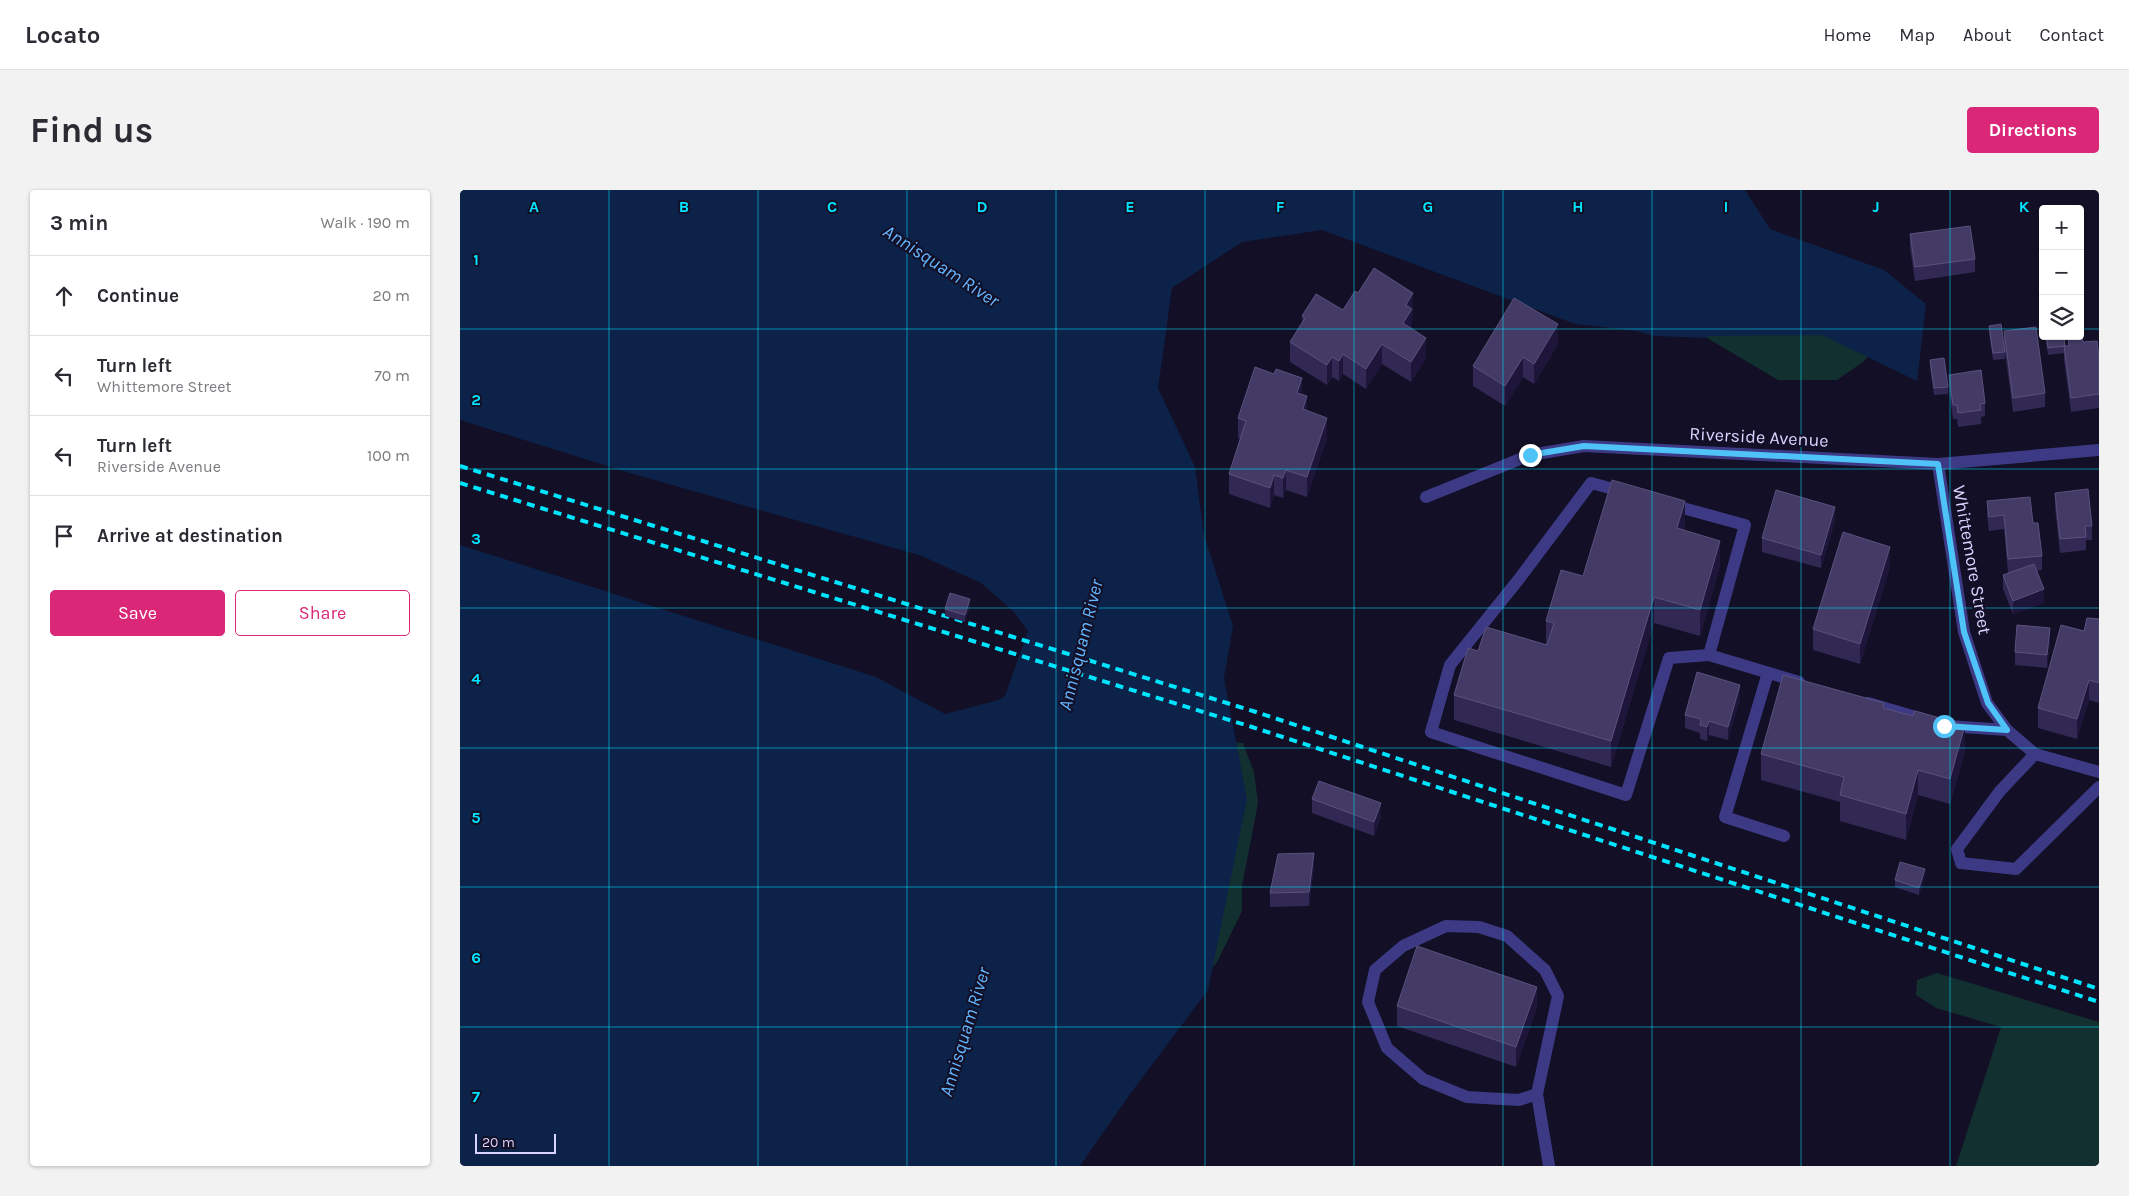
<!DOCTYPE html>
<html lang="en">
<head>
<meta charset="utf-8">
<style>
	body { margin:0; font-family:Karla,sans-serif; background:#f2f2f3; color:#2b2b33 }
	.controls { position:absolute; right:15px; top:15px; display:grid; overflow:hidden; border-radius:5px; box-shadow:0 1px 4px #0004 }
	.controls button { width:45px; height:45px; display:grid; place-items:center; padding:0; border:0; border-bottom:1px solid #e1e1e2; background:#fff; color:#2b2b33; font:25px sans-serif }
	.scale { position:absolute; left:15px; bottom:12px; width:81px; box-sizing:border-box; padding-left:5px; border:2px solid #d9d4ff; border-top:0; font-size:14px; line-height:18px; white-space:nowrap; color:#d9d4ff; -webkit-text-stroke:4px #130f26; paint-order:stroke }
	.stop { position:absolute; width:15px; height:15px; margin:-11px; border:4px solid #4fc3f7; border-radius:50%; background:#fff }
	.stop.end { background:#4fc3f7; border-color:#fff; box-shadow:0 1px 5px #0008 }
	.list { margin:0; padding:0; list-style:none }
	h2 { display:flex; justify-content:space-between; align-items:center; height:65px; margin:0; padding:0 20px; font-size:21px }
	h2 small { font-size:16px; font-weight:400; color:#7c7c81 }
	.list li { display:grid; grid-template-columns:32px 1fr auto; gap:15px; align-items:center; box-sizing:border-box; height:80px; padding:0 20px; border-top:1px solid #e1e1e2 }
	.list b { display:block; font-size:19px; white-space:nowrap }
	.list p { margin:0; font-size:16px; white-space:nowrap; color:#7c7c81 }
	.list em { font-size:16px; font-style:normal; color:#7c7c81 }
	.actions { display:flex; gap:10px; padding:15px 20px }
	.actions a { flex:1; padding:11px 0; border:1px solid #db2777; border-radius:5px; text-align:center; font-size:18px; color:#db2777 }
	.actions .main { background:#db2777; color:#fff }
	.icon { flex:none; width:28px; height:28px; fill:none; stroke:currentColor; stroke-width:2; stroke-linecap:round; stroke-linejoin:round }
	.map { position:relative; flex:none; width:1639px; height:976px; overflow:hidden; border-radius:5px }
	header { display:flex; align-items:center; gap:30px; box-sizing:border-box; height:70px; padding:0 25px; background:#fff; border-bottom:1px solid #e1e1e2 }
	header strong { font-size:24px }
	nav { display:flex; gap:28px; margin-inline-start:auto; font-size:18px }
	.intro { display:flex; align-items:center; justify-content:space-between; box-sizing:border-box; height:120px; padding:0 30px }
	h1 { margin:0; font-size:35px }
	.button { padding:12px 22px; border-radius:5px; background:#db2777; color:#fff; font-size:18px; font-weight:700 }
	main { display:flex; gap:30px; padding:0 30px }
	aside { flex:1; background:#fff; border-radius:5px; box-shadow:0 1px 4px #0004 }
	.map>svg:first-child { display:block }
</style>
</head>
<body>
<header>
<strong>Locato</strong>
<nav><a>Home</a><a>Map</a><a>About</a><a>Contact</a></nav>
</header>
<div class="intro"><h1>Find us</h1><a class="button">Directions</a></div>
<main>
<aside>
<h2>3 min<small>Walk · 190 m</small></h2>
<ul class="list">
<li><svg class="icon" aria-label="ahead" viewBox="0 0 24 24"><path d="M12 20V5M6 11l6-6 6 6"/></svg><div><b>Continue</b></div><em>20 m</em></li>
<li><svg class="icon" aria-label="left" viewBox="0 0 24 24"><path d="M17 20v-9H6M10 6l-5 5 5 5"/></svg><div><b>Turn left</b><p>Whittemore Street</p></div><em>70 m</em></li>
<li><svg class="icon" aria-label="left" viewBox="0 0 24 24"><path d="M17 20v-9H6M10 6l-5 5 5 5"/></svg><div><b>Turn left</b><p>Riverside Avenue</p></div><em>100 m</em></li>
<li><svg class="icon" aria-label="arrive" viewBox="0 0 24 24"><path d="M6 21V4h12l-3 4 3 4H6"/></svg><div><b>Arrive at destination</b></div></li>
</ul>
<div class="actions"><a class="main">Save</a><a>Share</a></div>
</aside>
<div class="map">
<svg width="1639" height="976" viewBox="0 0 1639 976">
	<rect width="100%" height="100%" fill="#130f26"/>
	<!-- green -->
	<g fill="#12302f">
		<polygon points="1298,73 1421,152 1403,172 1377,190 1318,190 1247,148 1247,85"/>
		<polygon points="753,551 783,553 794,582 798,613 782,696 782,721 757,772 728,808"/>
		<polygon points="1477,783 1639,832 1639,976 1496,976 1541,837 1476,818 1456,805 1457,790"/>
	</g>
	<!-- water -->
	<polygon fill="#0c2248" points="0,0 1285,0 1310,39 1424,80 1466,114 1457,191 1362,145 1248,146 1247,148 1195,146 1176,141 1115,134 862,40 782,52 712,98 698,198 735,277 744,345 773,436 764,488 787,609 748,800 670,904 620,976 0,976 0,355 416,487 485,524 539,510 545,506 568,441 553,421 521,393 462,366 170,283 0,230"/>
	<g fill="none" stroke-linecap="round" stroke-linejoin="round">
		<!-- minor -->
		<g stroke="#3d3a85" stroke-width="12">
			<polyline points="1478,274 1504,442 1527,513 1547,540 1575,564 1639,582"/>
			<polyline points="1165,302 1131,293 1059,389 990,475 971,542 1166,605 1209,468 1249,465"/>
			<polyline points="966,307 1070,265 1124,256 1478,274 1639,260"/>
			<polyline points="1208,314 1285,335 1249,465 1339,492"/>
			<polyline points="1308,483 1265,627 1324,646"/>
			<polyline points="1408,513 1466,530"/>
			<polyline points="1488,536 1547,540"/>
			<polyline points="1575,564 1540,601 1497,659 1501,673 1556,679 1639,597"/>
			<polyline points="1077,904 1059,910 1007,907 963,889 927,858 908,812 915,780 943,756 986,736 1019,737 1047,746 1085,780 1098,806 1077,904 1089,976"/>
		</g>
		<!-- rail -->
		<g stroke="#00e5ff" stroke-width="4" stroke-dasharray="8 6" stroke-linecap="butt">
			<polyline points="0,276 796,522 1639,799"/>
			<polyline points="0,293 792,537 1639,812"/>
		</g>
	</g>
	<!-- wall -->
	<g fill="#312854">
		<polygon points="1450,44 1515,69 1515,82 1455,91 1450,58"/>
		<polygon points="898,103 953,123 952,126 952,139 966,168 951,192 922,174 906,199 883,184 879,191 872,187 867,195 830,172 830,152 842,133 842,126 883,120"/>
		<polygon points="1529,136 1544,157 1544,141 1585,203 1585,217 1553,222 1545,162 1545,169 1533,170 1529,143"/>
		<polygon points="1585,146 1604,146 1605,156 1608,156 1608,148 1623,152 1639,167 1639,218 1611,222 1604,170 1604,163 1588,165"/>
		<polygon points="1098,154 1074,194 1063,187 1045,216 1013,196 1013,176"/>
		<polygon points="1470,170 1488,197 1488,204 1474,205 1470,177"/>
		<polygon points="1489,185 1525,213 1525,226 1521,227 1521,234 1498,237 1497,229 1493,229 1489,199"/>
		<polygon points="842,205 847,221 867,248 847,307 826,300 823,308 814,305 810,318 769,304 769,284 780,249 778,248 778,228"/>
		<polygon points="1595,303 1632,336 1632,350 1626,350 1626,360 1600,363 1595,317"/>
		<polygon points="1527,311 1573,333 1582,366 1582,380 1577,381 1584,413 1553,424 1543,399 1543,385 1550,383 1548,383 1544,339 1529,341 1527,325"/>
		<polygon points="1375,331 1361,378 1302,362 1302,348"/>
		<polygon points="1225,337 1224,340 1260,376 1240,446 1194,433 1151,577 994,530 994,505 1018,461 1086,455 1086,431 1123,386"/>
		<polygon points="1430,377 1400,474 1353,460 1353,439"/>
		<polygon points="510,416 505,432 485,426 485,419"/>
		<polygon points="1639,429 1639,513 1629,510 1617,549 1578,538 1578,518 1624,441"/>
		<polygon points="1590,452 1587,478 1555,475 1555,462"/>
		<polygon points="1280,509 1268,550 1249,545 1247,551 1240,549 1240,543 1225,538 1225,525"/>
		<polygon points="1424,518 1505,561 1490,614 1458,605 1446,650 1380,631 1380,612 1301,590 1301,564"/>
		<polygon points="852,609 921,627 914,646 852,623"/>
		<polygon points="854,676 849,716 810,717 810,703"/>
		<polygon points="1465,686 1459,705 1435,697 1435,690"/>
		<polygon points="937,816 1077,817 1056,877 937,836"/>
	</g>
	<!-- shaded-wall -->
	<g fill="#1d163a">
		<polygon points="953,103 953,123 952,126 952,139 943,133 946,115"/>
		<polygon points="1098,134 1098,154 1074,194 1074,174"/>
		<polygon points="966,148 966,168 951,192 951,172"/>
		<polygon points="922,154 922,174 906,199 906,179"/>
		<polygon points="883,164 883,184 879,191 879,171"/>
		<polygon points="872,167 872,187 867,195 867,175"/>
		<polygon points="1063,167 1063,187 1045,216 1045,196"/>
		<polygon points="842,188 842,208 837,203"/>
		<polygon points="847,206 847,226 843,219"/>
		<polygon points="867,228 867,248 847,307 847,287"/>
		<polygon points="826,280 826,300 823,308 823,288"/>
		<polygon points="814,285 814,305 810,318 810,298"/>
		<polygon points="1225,311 1225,337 1217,363 1217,338"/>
		<polygon points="1375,317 1375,331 1361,378 1361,365"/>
		<polygon points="1260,351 1260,376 1240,446 1240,420"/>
		<polygon points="1430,357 1430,377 1400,474 1400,454"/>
		<polygon points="1584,399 1584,413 1553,424 1553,411"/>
		<polygon points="1194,407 1194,433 1151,577 1151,551"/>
		<polygon points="510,409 510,416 505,432 505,425"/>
		<polygon points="1590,438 1590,452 1587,478 1587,465"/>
		<polygon points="1629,490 1629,510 1617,549 1617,529"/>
		<polygon points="1280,495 1280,509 1268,550 1268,537"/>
		<polygon points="1249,531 1249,545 1247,551 1247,537"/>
		<polygon points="1505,535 1505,561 1490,614 1490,589"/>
		<polygon points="1458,580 1458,605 1446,650 1446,624"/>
		<polygon points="921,613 921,627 914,646 914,632"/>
		<polygon points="854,663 854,676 849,716 849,702"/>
		<polygon points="1465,679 1465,686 1459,705 1459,698"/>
		<polygon points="1077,797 1077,817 1056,877 1056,857"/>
	</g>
	<!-- building -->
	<g fill="#433a66" stroke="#5a527e">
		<polygon points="1510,36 1515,69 1455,77 1450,44"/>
		<polygon points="914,78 953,103 946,115 952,119 943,133 966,148 951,172 922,154 906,179 883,164 879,171 872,167 867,175 830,152 845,128 842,126 856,104 883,120 895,101 898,103"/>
		<polygon points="1054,108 1098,134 1074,174 1063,167 1045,196 1013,176"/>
		<polygon points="1541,134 1545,162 1533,163 1529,136"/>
		<polygon points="1576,137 1585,203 1553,208 1544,141"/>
		<polygon points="1586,146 1604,146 1605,156 1588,158"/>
		<polygon points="1622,146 1623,152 1637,151 1639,167 1639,204 1611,208 1604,156 1609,156 1608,148"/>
		<polygon points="1484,168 1488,197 1474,198 1470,170"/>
		<polygon points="795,177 814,184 816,179 842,188 837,203 847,206 843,219 867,228 847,287 826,280 823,288 814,285 810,298 769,284 786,231 778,228"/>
		<polygon points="1521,180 1525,213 1520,214 1521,220 1498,223 1497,215 1493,215 1489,185"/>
		<polygon points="1152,290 1225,311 1217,338 1260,351 1240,420 1194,407 1151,551 994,505 1008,458 1018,461 1026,437 1087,455 1094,433 1086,431 1101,380 1123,386"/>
		<polygon points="1628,299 1632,336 1625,336 1626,347 1600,349 1595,303"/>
		<polygon points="1316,300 1375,317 1361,365 1302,348"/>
		<polygon points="1570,307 1573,333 1578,333 1582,366 1548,369 1544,325 1529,327 1527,311"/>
		<polygon points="1383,342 1430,357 1400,454 1353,439"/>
		<polygon points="1574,374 1584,399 1553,411 1543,385"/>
		<polygon points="490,403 510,409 505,425 485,419"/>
		<polygon points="1627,428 1639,429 1639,493 1629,490 1617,529 1578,518 1601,435 1624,441"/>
		<polygon points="1557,435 1590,438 1587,465 1555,462"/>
		<polygon points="1237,482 1280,495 1268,537 1249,531 1247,537 1240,535 1241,529 1225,525"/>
		<polygon points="1323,485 1424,513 1423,518 1453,526 1455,521 1505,535 1490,589 1458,580 1446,624 1380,605 1384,587 1301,564"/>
		<polygon points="859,591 921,613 914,632 852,609"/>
		<polygon points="854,663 849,702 810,703 818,664"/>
		<polygon points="1440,672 1465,679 1459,698 1435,690"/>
		<polygon points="957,756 1077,797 1056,857 937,816"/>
	</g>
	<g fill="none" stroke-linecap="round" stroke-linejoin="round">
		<!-- route -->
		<polyline stroke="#4fc3f7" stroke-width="6" points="1070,265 1124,256 1478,274 1504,442 1528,513 1547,540 1484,536"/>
	</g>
	<!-- grid -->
	<path fill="none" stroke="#00e5ff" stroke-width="1" stroke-opacity="0.55" d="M149,0V976M298,0V976M447,0V976M596,0V976M745,0V976M894,0V976M1043,0V976M1192,0V976M1341,0V976M1490,0V976M0,139H1583M1620,139H1639M0,279H1639M0,418H1639M0,558H1639M0,697H1639M0,837H1639"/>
	<g text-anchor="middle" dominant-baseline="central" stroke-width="4" stroke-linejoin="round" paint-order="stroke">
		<!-- street labels -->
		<g font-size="18" fill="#d9d4ff" stroke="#130f26">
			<text transform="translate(1299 247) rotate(3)">Riverside Avenue</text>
			<text transform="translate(1512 370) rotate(80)">Whittemore Street</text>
		</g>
		<!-- water labels -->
		<g font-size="19" font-style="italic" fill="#62b6ff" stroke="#130f26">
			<text transform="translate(481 76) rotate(33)">Annisquam River</text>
			<text transform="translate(621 455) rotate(-76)">Annisquam River</text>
			<text transform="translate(505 842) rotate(-73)">Annisquam River</text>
		</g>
	</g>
	<g font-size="16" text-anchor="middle" font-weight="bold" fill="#00e5ff" stroke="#130f26" stroke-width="4" stroke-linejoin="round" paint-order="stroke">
		<text x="74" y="22">A</text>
		<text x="224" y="22">B</text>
		<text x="372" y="22">C</text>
		<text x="522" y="22">D</text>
		<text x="670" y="22">E</text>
		<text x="820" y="22">F</text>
		<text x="968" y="22">G</text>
		<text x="1118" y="22">H</text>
		<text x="1266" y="22">I</text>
		<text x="1416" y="22">J</text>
		<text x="1564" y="22">K</text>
		<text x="16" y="75">1</text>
		<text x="16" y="215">2</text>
		<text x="16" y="354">3</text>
		<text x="16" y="494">4</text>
		<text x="16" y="633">5</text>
		<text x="16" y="773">6</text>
		<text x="16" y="912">7</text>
	</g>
</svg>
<div class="controls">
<button>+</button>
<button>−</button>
<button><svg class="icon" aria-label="layers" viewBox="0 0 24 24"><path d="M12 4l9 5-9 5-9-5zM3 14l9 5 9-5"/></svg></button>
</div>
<div class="scale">20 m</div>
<div class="stop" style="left:1484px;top:536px"></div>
<div class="stop end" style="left:1070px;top:265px"></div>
</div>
</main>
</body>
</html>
